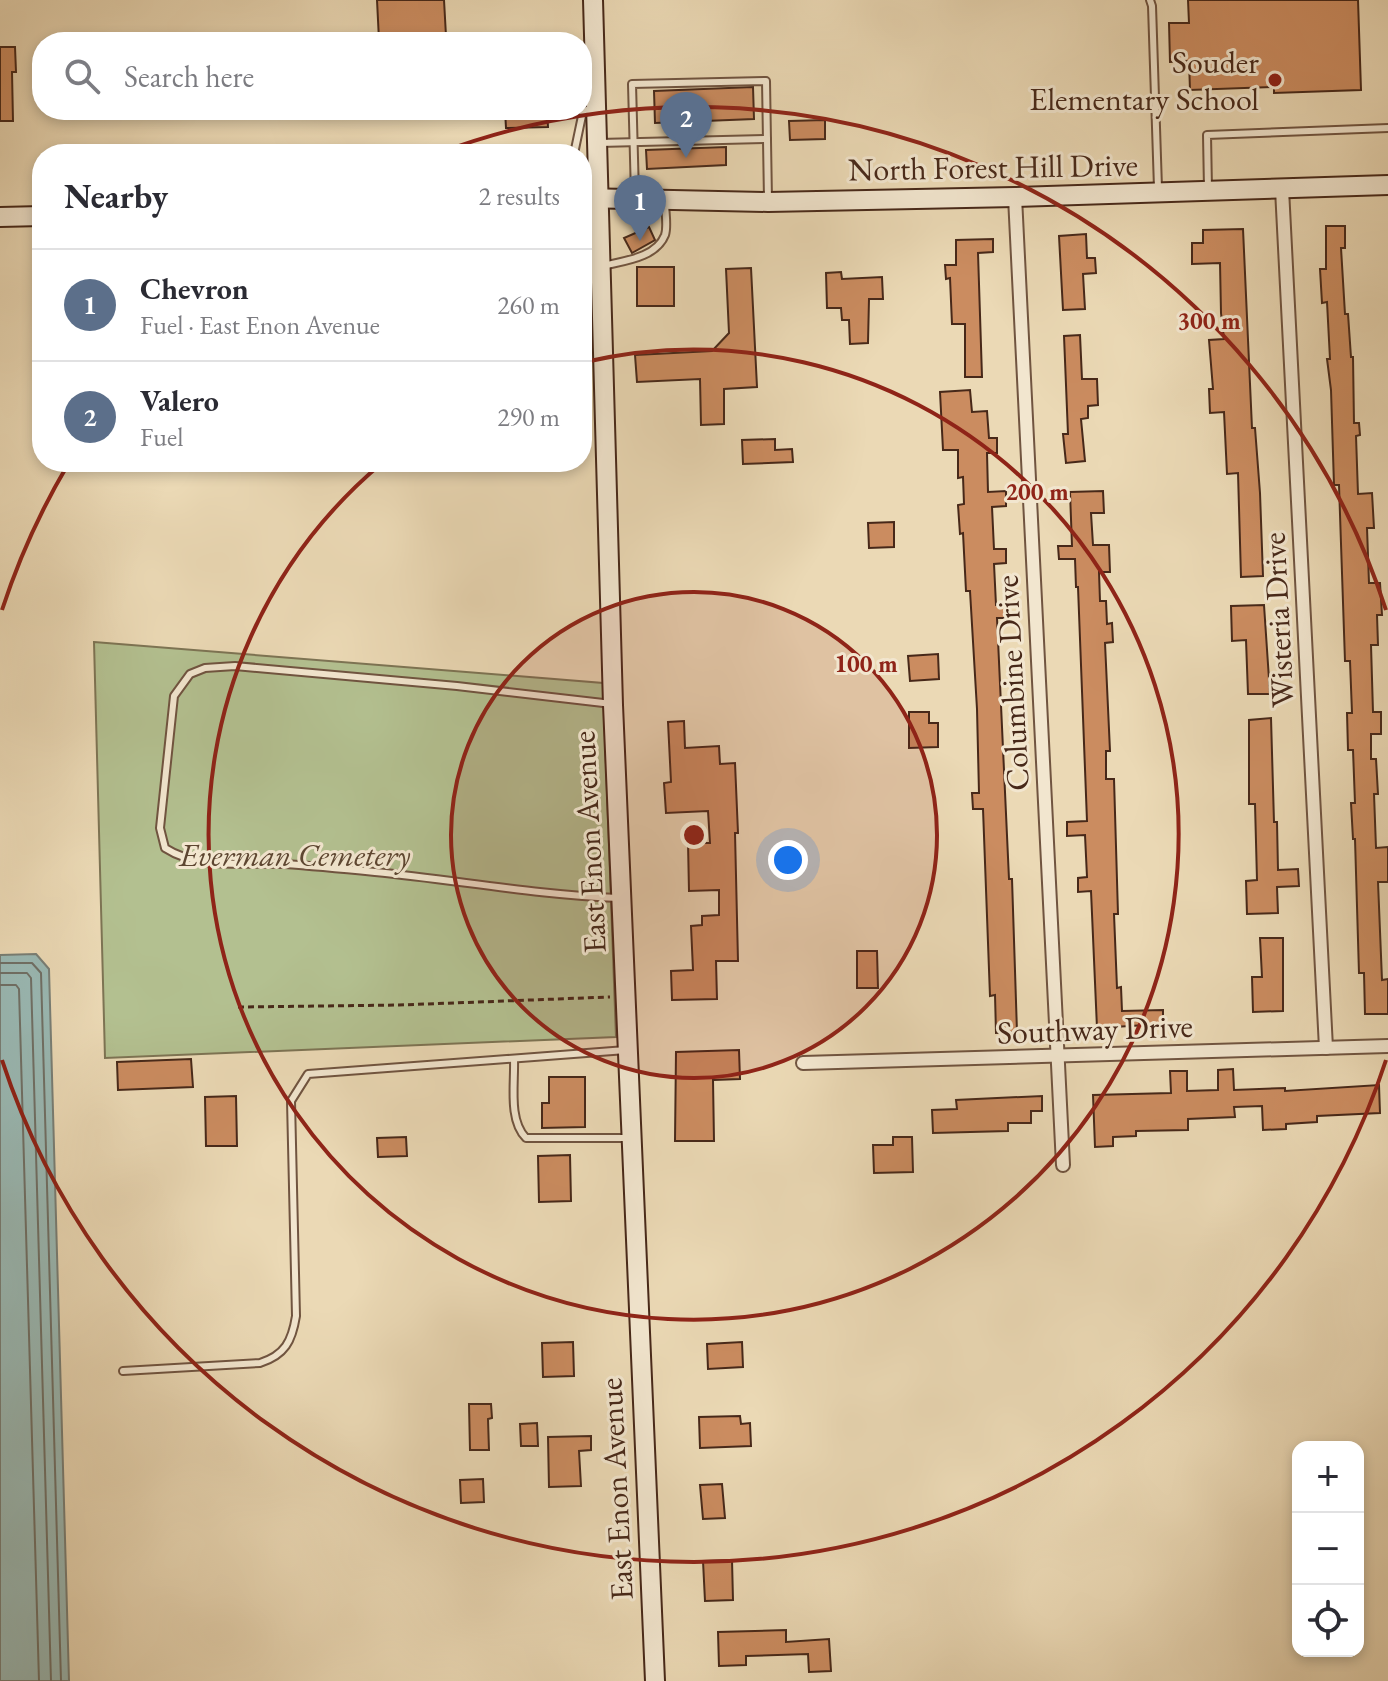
<!DOCTYPE html>
<html lang="en">
<head>
<meta charset="utf-8">
<style>
	body { margin:0; font-family:"EB Garamond",serif; background:#f2f2f3; color:#2b2b33 }
	.controls { position:absolute; right:24px; bottom:24px; display:grid; overflow:hidden; border-radius:16px; box-shadow:0 4px 12px #0003 }
	.controls button { width:72px; height:72px; display:grid; place-items:center; padding:0; border:0; border-bottom:2px solid #e1e1e2; background:#fff; color:#2b2b33; font:40px sans-serif }
	.you { position:absolute; left:788px; top:860px; width:28px; height:28px; margin:-20px; border:6px solid #fff; border-radius:50%; background:#1a73e8; box-shadow:0 0 0 12px #1a73e833 }
	.badge { display:grid; place-items:center; width:52px; height:52px; border-radius:50%; background:#8f2418; color:#fff; font-size:26px; font-weight:700 }
	.pin { position:absolute; translate:-50% -66px; filter:drop-shadow(0 2px 4px #0008) }
	.pin::after { content:''; position:absolute; top:42px; width:28px; height:24px; background:inherit; clip-path:polygon(0 0,100% 0,50% 100%) }
	.list { margin:0; padding:0; list-style:none }
	h2 { display:flex; justify-content:space-between; align-items:center; height:104px; margin:0; padding:0 32px; font-size:34px }
	h2 small { font-size:26px; font-weight:400; color:#7c7c81 }
	.list li { display:grid; grid-template-columns:52px 1fr auto; gap:24px; align-items:center; box-sizing:border-box; height:112px; padding:0 32px; border-top:2px solid #e1e1e2 }
	.list b { display:block; font-size:30px; white-space:nowrap }
	.list p { margin:0; font-size:26px; white-space:nowrap; color:#7c7c81 }
	.list em { font-size:26px; font-style:normal; color:#7c7c81 }
	.icon { flex:none; width:44px; height:44px; fill:none; stroke:currentColor; stroke-width:2; stroke-linecap:round; stroke-linejoin:round }
	.map { position:relative; flex:none; width:1388px; height:1681px; overflow:hidden }
	.search { position:absolute; background:#fff; box-shadow:0 4px 12px #0003; left:32px; top:32px; width:560px; height:88px; display:flex; align-items:center; gap:20px; box-sizing:border-box; padding:0 28px; border-radius:32px; color:#7c7c81; font-size:30px }
	.panel { position:absolute; background:#fff; box-shadow:0 4px 12px #0003; left:32px; top:144px; width:560px; height:328px; border-radius:32px }
	.map>svg:first-child { display:block }
</style>
</head>
<body>
<div class="map">
<svg width="1388" height="1681" viewBox="0 0 1388 1681">
	<rect width="100%" height="100%" fill="#ebd9b5"/>
	<filter id="stains"><feTurbulence type="fractalNoise" baseFrequency=".0025" numOctaves="4"/><feColorMatrix values="0 0 0 0 .2 0 0 0 0 .09 0 0 0 0 .02 0 0 0 .5 -.17"/></filter>
	<radialGradient id="worn" r=".72"><stop offset=".6" stop-color="#630" stop-opacity="0"/><stop offset="1" stop-color="#630" stop-opacity=".3"/></radialGradient>
	<!-- green -->
	<polygon fill="#b3c090" stroke="#7d7454" stroke-width="2" points="94,642 603,683 616,1037 105,1058"/>
	<!-- water -->
	<polygon fill="#9ab9b4" stroke="#797f76" stroke-width="2" points="36,954 49,969 69,1681 0,1681 0,955"/>
	<g fill="none" stroke-linecap="round" stroke-linejoin="round">
		<!-- shore -->
		<g stroke="#707066" stroke-width="2">
			<polyline points="0,963 32,963 41,973 61,1681"/>
			<polyline points="0,973 27,973 31,978 51,1681"/>
			<polyline points="0,985 16,985 19,989 39,1681"/>
		</g>
	</g>
	<!-- building -->
	<g fill="#cb8c60" stroke="#472819" stroke-width="2">
		<polygon points="377,0 444,0 446,36 379,40"/>
		<polygon points="1188,0 1358,0 1361,90 1274,93 1274,87 1190,90 1189,61 1170,62 1169,23 1189,23"/>
		<polygon points="0,47 15,47 16,72 12,72 13,121 0,121"/>
		<polygon points="753,87 754,119 655,123 654,91"/>
		<polygon points="505,110 547,110 548,127 506,128"/>
		<polygon points="825,120 825,139 790,140 789,121"/>
		<polygon points="726,147 726,165 647,169 646,150"/>
		<polygon points="1326,226 1345,226 1345,248 1341,248 1345,314 1348,314 1351,357 1353,357 1354,423 1359,423 1360,435 1356,436 1358,494 1372,493 1374,528 1367,528 1369,583 1380,583 1382,615 1377,615 1378,645 1371,645 1373,712 1381,712 1381,734 1371,734 1371,759 1376,759 1378,794 1374,794 1376,848 1388,847 1388,882 1378,882 1382,980 1388,979 1388,1014 1365,1014 1364,973 1359,973 1355,839 1353,839 1351,803 1355,803 1353,750 1348,750 1347,713 1352,713 1350,661 1345,661 1339,485 1334,485 1331,390 1327,359 1330,359 1327,302 1322,303 1320,269 1326,269"/>
		<polygon points="649,227 655,240 632,253 624,238"/>
		<polygon points="1243,229 1252,428 1255,428 1260,493 1263,576 1241,577 1238,473 1227,474 1224,412 1210,413 1209,389 1213,389 1209,340 1224,339 1221,313 1220,263 1192,264 1192,243 1203,243 1203,230"/>
		<polygon points="1086,234 1087,258 1095,258 1096,273 1083,274 1085,309 1063,310 1059,236"/>
		<polygon points="993,239 993,252 978,253 982,377 965,377 965,324 952,324 950,278 946,279 945,265 956,265 956,240"/>
		<rect x="637" y="267" width="37" height="39"/>
		<polygon points="751,268 757,387 724,389 724,424 701,425 700,379 637,382 635,355 712,351 729,333 726,269"/>
		<polygon points="841,272 842,279 882,277 883,299 869,299 868,343 850,344 849,320 842,320 841,308 827,308 826,273"/>
		<polygon points="1080,335 1082,379 1097,379 1098,405 1088,406 1088,418 1081,419 1085,461 1066,463 1063,434 1068,434 1064,336"/>
		<polygon points="970,390 972,412 987,411 989,438 997,438 997,453 987,453 988,492 1006,491 1006,506 992,507 994,549 1006,549 1006,563 994,564 996,605 1007,604 1008,618 997,618 1009,879 1012,879 1017,1032 996,1033 995,995 990,996 983,809 973,809 972,793 979,793 977,709 970,591 966,591 963,533 960,534 958,505 964,504 963,477 958,478 958,450 943,450 940,392"/>
		<polygon points="775,439 775,450 792,449 793,462 743,464 742,440"/>
		<polygon points="1103,491 1104,513 1091,513 1093,545 1109,545 1110,572 1099,572 1100,601 1106,601 1107,624 1112,623 1113,642 1105,643 1110,751 1106,751 1106,779 1114,779 1118,914 1114,914 1117,988 1121,987 1122,1011 1163,1010 1163,1024 1097,1028 1091,891 1078,892 1078,878 1087,877 1085,835 1067,836 1067,822 1087,821 1078,587 1076,587 1075,559 1059,559 1058,546 1072,546 1070,492"/>
		<polygon points="894,522 894,547 869,548 868,523"/>
		<polygon points="1264,605 1270,694 1248,694 1246,640 1232,641 1231,606"/>
		<polygon points="938,654 939,679 910,681 908,656"/>
		<polygon points="909,712 929,712 929,723 938,723 938,747 909,748"/>
		<polygon points="1271,718 1274,822 1277,822 1278,870 1298,869 1299,886 1277,887 1278,913 1247,914 1246,881 1257,880 1255,804 1249,804 1249,720"/>
		<polygon points="684,721 685,748 719,746 720,764 735,763 738,833 735,833 738,961 716,961 717,999 672,1000 671,971 693,970 691,926 702,925 702,916 719,915 719,890 689,891 688,843 710,843 708,811 666,813 664,783 671,782 668,722"/>
		<polygon points="1260,938 1283,938 1283,1011 1253,1012 1252,977 1262,977"/>
		<polygon points="857,951 877,951 878,988 857,988"/>
		<polygon points="739,1050 740,1079 713,1080 714,1141 675,1141 676,1052"/>
		<polygon points="191,1059 193,1087 118,1090 117,1062"/>
		<polygon points="1233,1069 1234,1090 1285,1088 1285,1091 1379,1085 1380,1113 1317,1116 1317,1122 1286,1124 1286,1129 1263,1130 1262,1106 1234,1107 1235,1117 1188,1119 1188,1130 1136,1131 1136,1136 1113,1137 1113,1146 1095,1147 1093,1095 1171,1093 1170,1071 1187,1071 1187,1091 1218,1090 1218,1070"/>
		<polygon points="549,1077 585,1077 585,1127 542,1128 542,1103 549,1103"/>
		<polygon points="236,1096 237,1146 206,1146 205,1097"/>
		<polygon points="1042,1096 1042,1111 1031,1111 1031,1123 1008,1123 1008,1131 933,1133 932,1110 957,1109 956,1100"/>
		<polygon points="406,1137 407,1156 378,1157 377,1138"/>
		<polygon points="893,1137 912,1137 913,1172 874,1173 873,1145 893,1145"/>
		<polygon points="570,1155 571,1201 539,1202 538,1156"/>
		<polygon points="573,1342 574,1376 543,1377 542,1343"/>
		<polygon points="742,1342 743,1367 708,1369 707,1344"/>
		<polygon points="469,1404 491,1404 492,1418 488,1419 489,1450 470,1450"/>
		<polygon points="740,1416 741,1424 750,1423 751,1446 700,1448 699,1417"/>
		<polygon points="537,1423 538,1446 521,1446 520,1424"/>
		<polygon points="591,1436 591,1450 579,1451 581,1486 549,1487 548,1437"/>
		<polygon points="483,1479 484,1502 461,1503 460,1480"/>
		<polygon points="722,1484 725,1518 703,1519 700,1485"/>
		<polygon points="732,1560 733,1600 705,1601 703,1561"/>
		<polygon points="786,1630 786,1642 829,1639 831,1671 809,1672 808,1654 746,1656 746,1665 719,1666 718,1632"/>
	</g>
	<g fill="none" stroke-linecap="round" stroke-linejoin="round">
		<defs>
			<g id="lane">
				<polyline points="1150,0 1152,6 1158,188"/>
				<polyline points="599,143 767,139"/>
				<polyline points="574,154 583,111 593,108"/>
				<polyline points="1208,189 1207,135 1388,128"/>
				<polyline points="635,195 632,84 766,81 768,200"/>
				<path d="M603,266C623,261 656,258 665,235C668,226 665,212 665,202"/>
				<path d="M612,704L457,686L235,666L205,668L190,674L174,696L160,828L165,848C199,870 244,862 284,864C314,866 345,869 375,872C457,880 537,895 619,898"/>
				<path d="M514,1059C515,1083 508,1120 526,1138H628"/>
				<path d="M123,1371L260,1363C285,1355 292,1341 296,1316L291,1101L308,1074L626,1050"/>
			</g>
			<g id="street">
				<polyline points="1282,189 1326,1048"/>
				<polyline points="1015,197 1063,1165"/>
				<polyline points="803,1063 1388,1046"/>
			</g>
			<g id="secondary">
				<polyline points="593,0 613,705 655,1681"/>
				<polyline points="582,198 768,202 1015,197 1388,185"/>
				<polyline points="0,217 42,216"/>
			</g>
		</defs>
		<!-- lane casing -->
		<use href="#lane" stroke="#705440" stroke-width="10"/>
		<!-- street casing -->
		<use href="#street" stroke="#705440" stroke-width="16"/>
		<!-- secondary casing -->
		<use href="#secondary" stroke="#472819" stroke-width="22"/>
		<!-- path -->
		<polyline stroke="#472819" stroke-width="3" stroke-dasharray="6 4" stroke-linecap="butt" points="238,1007 399,1005 610,997"/>
		<!-- lane -->
		<use href="#lane" stroke="#f2e6cf" stroke-width="6"/>
		<!-- street -->
		<use href="#street" stroke="#f2e6cf" stroke-width="12"/>
		<!-- secondary -->
		<use href="#secondary" stroke="#f2e6cf" stroke-width="18"/>
	</g>
	<!-- distance rings -->
	<circle cx="694" cy="835" r="243" fill="#8f2418" fill-opacity=".12"/>
	<g fill="none" stroke="#8f2418" stroke-width="4">
		<circle cx="694" cy="835" r="243"/>
		<path d="M585 362A485 485 0 1 1 382 463"/>
		<path d="M1386 1060A728 728 0 0 1 2 1060M2 610A728 728 0 0 1 67 466M439 153A728 728 0 0 1 1386 610"/>
	</g>
	<!-- markers -->
	<circle fill="#8f2418" stroke="#f2e6cf" stroke-width="3" cx="1275" cy="80" r="8"/>
	<g text-anchor="middle" dominant-baseline="central" stroke-width="6" stroke-linejoin="round" paint-order="stroke">
		<!-- poi labels -->
		<g font-size="32" fill="#472819" stroke="#f2e6cf" text-anchor="end">
			<text x="1259" y="62">Souder<tspan x="1259" dy="37">Elementary School</tspan></text>
		</g>
		<!-- street labels -->
		<g font-size="32" fill="#472819" stroke="#f2e6cf">
			<text transform="translate(993 167) rotate(-1)">North Forest Hill Drive</text>
			<text transform="translate(1278 620) rotate(-93)">Wisteria Drive</text>
			<text transform="translate(1012 683) rotate(-93)">Columbine Drive</text>
			<text transform="translate(589 842) rotate(-93)">East Enon Avenue</text>
			<text transform="translate(1095 1029) rotate(-2)">Southway Drive</text>
			<text transform="translate(616 1489) rotate(-93)">East Enon Avenue</text>
		</g>
		<!-- park labels -->
		<g font-size="32" font-style="italic" fill="#5d4631" stroke="#f2e6cf">
			<text x="295" y="855">Everman Cemetery</text>
		</g>
	</g>
	<circle cx="694" cy="835" r="12" fill="#8f2418" stroke="#f2e6cf" stroke-width="4"/>
	<g font-size="24" text-anchor="middle" font-weight="bold" fill="#8f2418" stroke="#f2e6cf" stroke-width="6" stroke-linejoin="round" paint-order="stroke">
		<text x="1209" y="329">300 m</text>
		<text x="1037" y="500">200 m</text>
		<text x="866" y="672">100 m</text>
	</g>
	<rect width="100%" height="100%" filter="url(#stains)"/>
	<rect width="100%" height="100%" fill="url(#worn)"/>
</svg>
<div class="controls">
<button>+</button>
<button>−</button>
<button><svg class="icon" aria-label="locate" viewBox="0 0 24 24"><circle cx="12" cy="12" r="6"/><path d="M12 2v4M12 18v4M2 12h4M18 12h4"/></svg></button>
</div>
<div class="you"></div>
<div class="pin badge" style="left:640px;top:241px;background:#5c6f8a">1</div>
<div class="pin badge" style="left:686px;top:158px;background:#5c6f8a">2</div>
<div class="search"><svg class="icon" aria-label="search" viewBox="0 0 24 24"><circle cx="10" cy="10" r="6"/><path d="M15 15l6 6"/></svg>Search here</div>
<section class="panel">
<h2>Nearby<small>2 results</small></h2>
<ul class="list">
<li><span class="badge" style="background:#5c6f8a">1</span><div><b>Chevron</b><p>Fuel · East Enon Avenue</p></div><em>260 m</em></li>
<li><span class="badge" style="background:#5c6f8a">2</span><div><b>Valero</b><p>Fuel</p></div><em>290 m</em></li>
</ul>
</section>
</div>
</body>
</html>
